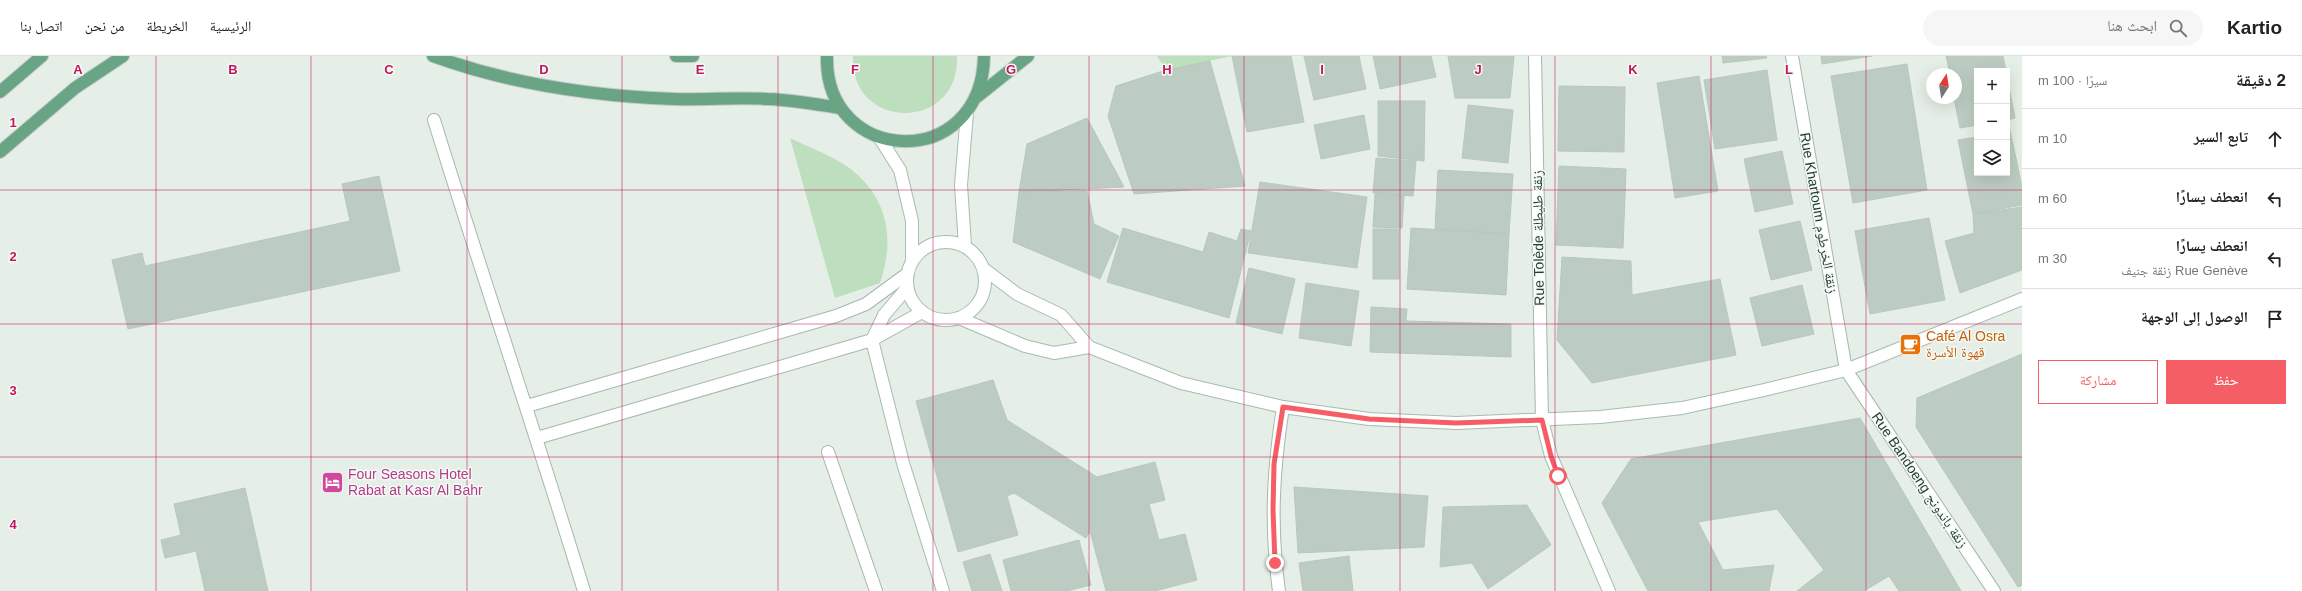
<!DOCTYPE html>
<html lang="ar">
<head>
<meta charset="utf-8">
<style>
	body { margin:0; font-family:Helvetica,"Noto Naskh Arabic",sans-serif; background:#f6f6f6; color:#222; direction:rtl }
	.controls { position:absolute; right:12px; top:12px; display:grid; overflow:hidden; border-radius:0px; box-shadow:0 4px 16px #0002 }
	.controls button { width:36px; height:36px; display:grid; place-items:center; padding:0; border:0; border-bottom:1px solid #e0e0e0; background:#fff; color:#222; font:20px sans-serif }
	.compass { position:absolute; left:1926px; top:12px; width:36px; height:36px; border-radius:50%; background:#fff; box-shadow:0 4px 16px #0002; rotate:12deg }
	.stop { position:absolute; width:12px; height:12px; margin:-9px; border:3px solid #f45e64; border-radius:50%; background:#fff }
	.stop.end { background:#f45e64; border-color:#fff; box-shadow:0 1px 4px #0008 }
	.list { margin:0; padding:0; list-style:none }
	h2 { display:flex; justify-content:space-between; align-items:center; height:52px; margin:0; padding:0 16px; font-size:17px }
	h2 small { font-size:13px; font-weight:400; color:#767676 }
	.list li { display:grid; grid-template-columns:26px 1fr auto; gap:12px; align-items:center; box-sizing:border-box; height:60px; padding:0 16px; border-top:1px solid #e0e0e0 }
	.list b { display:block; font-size:15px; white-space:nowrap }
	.list p { margin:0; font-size:13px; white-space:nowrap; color:#767676 }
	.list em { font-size:13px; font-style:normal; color:#767676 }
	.actions { display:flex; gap:8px; padding:12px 16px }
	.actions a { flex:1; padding:9px 0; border:1px solid #f45e64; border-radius:0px; text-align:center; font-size:14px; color:#f45e64 }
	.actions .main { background:#f45e64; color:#fff }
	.icon { flex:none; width:22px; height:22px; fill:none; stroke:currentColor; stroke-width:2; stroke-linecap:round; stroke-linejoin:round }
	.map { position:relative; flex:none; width:2022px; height:535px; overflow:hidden; direction:ltr }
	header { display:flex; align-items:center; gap:24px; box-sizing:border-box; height:56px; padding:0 20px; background:#fff; border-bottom:1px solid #e0e0e0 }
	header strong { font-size:19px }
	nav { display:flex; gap:22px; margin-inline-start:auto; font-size:14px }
	.search { width:280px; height:36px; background:#f6f6f6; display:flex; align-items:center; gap:10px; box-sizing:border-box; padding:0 14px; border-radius:22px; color:#767676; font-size:15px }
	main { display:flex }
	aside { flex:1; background:#fff }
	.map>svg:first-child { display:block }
</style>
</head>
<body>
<header>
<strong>Kartio</strong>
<div class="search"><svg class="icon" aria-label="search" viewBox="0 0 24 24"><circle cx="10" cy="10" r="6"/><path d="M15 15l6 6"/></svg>ابحث هنا</div>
<nav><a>الرئيسية</a><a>الخريطة</a><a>من نحن</a><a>اتصل بنا</a></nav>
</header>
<main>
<aside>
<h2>2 دقيقة<small>سيرًا · 100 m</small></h2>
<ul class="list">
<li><svg class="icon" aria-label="ahead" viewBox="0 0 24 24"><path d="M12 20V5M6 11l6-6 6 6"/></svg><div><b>تابع السير</b></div><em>10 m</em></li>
<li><svg class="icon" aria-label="left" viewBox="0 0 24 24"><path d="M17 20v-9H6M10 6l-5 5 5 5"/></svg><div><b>انعطف يسارًا</b></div><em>60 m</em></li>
<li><svg class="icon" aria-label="left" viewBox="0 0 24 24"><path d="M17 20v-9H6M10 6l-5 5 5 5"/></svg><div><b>انعطف يسارًا</b><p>Rue Genève زنقة جنيف</p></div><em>30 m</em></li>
<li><svg class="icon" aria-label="arrive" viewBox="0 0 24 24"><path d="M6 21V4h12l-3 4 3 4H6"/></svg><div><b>الوصول إلى الوجهة</b></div></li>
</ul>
<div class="actions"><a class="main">حفظ</a><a>مشاركة</a></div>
</aside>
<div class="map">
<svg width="2022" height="535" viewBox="0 0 2022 535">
	<rect width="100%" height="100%" fill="#e5eee7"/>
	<!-- green -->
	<g fill="#bedfbe">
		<path d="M853,0H957C960,76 850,76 853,0Z"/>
		<polygon points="1157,0 1232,0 1166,14"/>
		<path d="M790,82C808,91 828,98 845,109C887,138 896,181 880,227L835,242Z"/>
	</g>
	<!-- building -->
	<g fill="#bdccc2" stroke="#b7c8bc">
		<polygon points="1232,0 1291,0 1304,66 1247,76"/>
		<polygon points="1304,0 1359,0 1366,33 1314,44"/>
		<polygon points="1373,0 1431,0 1436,21 1380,33"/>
		<polygon points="1448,0 1514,0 1510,42 1455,42"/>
		<polygon points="1722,0 1766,0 1767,2 1723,7"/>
		<polygon points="1821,0 1872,0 1822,8"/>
		<polygon points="1946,0 2003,0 2006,15 1977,15 1977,69 1960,72 1954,42 1956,42 1956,18 1950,18"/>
		<polygon points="1210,5 1245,130 1134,138 1108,60 1116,30 1166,14"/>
		<polygon points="1907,8 1927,134 1853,147 1831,20"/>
		<polygon points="1767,14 1777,84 1715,93 1704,24"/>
		<polygon points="1699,20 1718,135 1675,142 1657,27"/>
		<polygon points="2007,21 2015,62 2007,64"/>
		<polygon points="1559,30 1625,31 1624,96 1558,95"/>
		<polygon points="1378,45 1425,45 1424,105 1378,100"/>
		<polygon points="1468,49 1513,54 1508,107 1462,102"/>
		<polygon points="1364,59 1370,93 1321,103 1314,69"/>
		<polygon points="1087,62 1124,131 1019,136 1027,88"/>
		<polygon points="2010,74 2022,131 2022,149 1973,158 1958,84 1977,81 1977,117 2007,117 2007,75"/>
		<polygon points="1782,95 1793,148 1755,156 1744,103"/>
		<polygon points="1376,102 1416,105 1413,140 1373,137"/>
		<polygon points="1559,110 1626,113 1623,192 1556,189"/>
		<polygon points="1438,114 1513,118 1509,178 1435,173"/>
		<polygon points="379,120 400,215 128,273 112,204 142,197 145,210 350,165 342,128"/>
		<polygon points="1260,126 1367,141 1357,212 1248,197"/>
		<polygon points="1087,135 1094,168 1119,180 1100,223 1013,186 1019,136"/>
		<polygon points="1375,138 1404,140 1402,172 1373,171"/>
		<polygon points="2022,151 2022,214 1960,237 1945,185 1974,177 1973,158"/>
		<polygon points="1929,162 1945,244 1870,258 1855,175"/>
		<polygon points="1800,165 1812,214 1771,224 1759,174"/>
		<polygon points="1123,172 1203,196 1209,176 1237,185 1241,173 1251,175 1229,262 1107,226"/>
		<polygon points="1411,172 1509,178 1506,239 1407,233"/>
		<rect x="1373" y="173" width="26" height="50"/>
		<polygon points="1562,201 1631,205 1632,239 1720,223 1736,299 1592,327 1557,284"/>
		<polygon points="1249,212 1295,223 1282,278 1236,267"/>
		<polygon points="1306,227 1359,235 1351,290 1299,282"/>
		<polygon points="1802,229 1814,278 1762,290 1750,242"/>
		<polygon points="1371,251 1407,253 1406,265 1511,268 1511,301 1370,296"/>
		<polygon points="2022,298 2022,529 2018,531 1916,371 1917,342"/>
		<polygon points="993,324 1007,364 1097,421 1155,406 1165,444 1149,448 1159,484 1185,478 1197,524 1155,535 1106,535 1090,475 1086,482 1014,437 1007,440 1018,479 958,496 916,345"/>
		<polygon points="1860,362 1961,535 1899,535 1889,520 1864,535 1797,535 1824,514 1777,453 1698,466 1723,514 1774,509 1769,535 1648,535 1602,447 1631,403"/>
		<polygon points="1294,431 1428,440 1424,491 1298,497"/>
		<polygon points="245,432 268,535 205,535 196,495 165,502 161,484 181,479 174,448"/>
		<polygon points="1527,449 1551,489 1488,533 1472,507 1440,511 1443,451"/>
		<polygon points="1079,484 1091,529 1067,535 1011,535 1003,504"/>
		<polygon points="990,498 1002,535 972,535 963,506"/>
		<polygon points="1349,500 1353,535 1303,535 1299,507"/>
	</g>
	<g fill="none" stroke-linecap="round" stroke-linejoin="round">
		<defs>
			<polyline id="lane" points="828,396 876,535"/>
			<g id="street">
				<polyline points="1535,0 1542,364"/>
				<polyline points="1792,0 1846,314 1994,535"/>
				<path d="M434,64C483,222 536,378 584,535"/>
				<polyline points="527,350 836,260 866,248 907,218"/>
				<polyline points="537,382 872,284 922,256"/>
				<path d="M1279,535C1270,470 1273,415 1283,351"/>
			</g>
			<g id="secondary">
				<polyline points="879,81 900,114 912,165 912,205"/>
				<circle cx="946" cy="225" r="39"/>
				<polyline points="965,190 961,129 967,57"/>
				<polyline points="984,213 1017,238 1061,259 1089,291 1181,327 1283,351 1369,363 1456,367 1600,361 1682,352 1764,334 1846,314 2022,243"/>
				<polyline points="907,232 884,259 872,284 903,407 943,535"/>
				<polyline points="959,262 1025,290 1054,297 1089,291"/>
				<polyline points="1542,364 1551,400 1609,535"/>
			</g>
			<g id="primary">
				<path d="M433,0C510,28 592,40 674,43C705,44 737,41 768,43C792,44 816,48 840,52"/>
				<polyline points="676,0 693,0"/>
				<path d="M827,0C824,110 982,117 984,0"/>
				<polyline points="0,36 42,0"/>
				<polyline points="978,40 1028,0"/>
				<polyline points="0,96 75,32 123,0"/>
			</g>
		</defs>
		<!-- lane casing -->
		<use href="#lane" stroke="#a7b7ac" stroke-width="14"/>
		<!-- street casing -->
		<use href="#street" stroke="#a7b7ac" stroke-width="14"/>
		<!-- secondary casing -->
		<use href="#secondary" stroke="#a6bdaf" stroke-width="14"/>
		<!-- primary casing -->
		<use href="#primary" stroke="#c1cac5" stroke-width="14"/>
		<!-- lane -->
		<use href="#lane" stroke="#fff" stroke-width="12"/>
		<!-- street -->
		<use href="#street" stroke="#fff" stroke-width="12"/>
		<!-- secondary -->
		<use href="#secondary" stroke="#fff" stroke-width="12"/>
		<!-- primary -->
		<use href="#primary" stroke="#69a484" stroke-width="12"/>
	</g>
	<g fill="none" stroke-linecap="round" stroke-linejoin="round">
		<!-- route -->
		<polyline stroke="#f45e64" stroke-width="5" points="1275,507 1273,454 1274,408 1283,351 1369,363 1456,367 1542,364 1551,400 1558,420"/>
	</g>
	<!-- grid -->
	<path fill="none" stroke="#c2185b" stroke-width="1" stroke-opacity="0.55" d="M156,0V535M311,0V535M467,0V535M622,0V535M778,0V535M933,0V535M1089,0V535M1244,0V535M1400,0V535M1555,0V535M1711,0V535M1866,0V535M0,134H2022M0,268H2022M0,401H2022"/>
	<!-- icons -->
	<defs>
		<symbol id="cafe-square" viewBox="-11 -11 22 22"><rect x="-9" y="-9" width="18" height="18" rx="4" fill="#e8710a" stroke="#f6faf7"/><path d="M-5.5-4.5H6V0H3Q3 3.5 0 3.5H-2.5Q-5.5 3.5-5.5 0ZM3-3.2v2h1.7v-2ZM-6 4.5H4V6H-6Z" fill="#fff"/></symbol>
		<symbol id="hotel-square" viewBox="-11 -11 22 22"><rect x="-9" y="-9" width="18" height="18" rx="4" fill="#d1479c" stroke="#f6faf7"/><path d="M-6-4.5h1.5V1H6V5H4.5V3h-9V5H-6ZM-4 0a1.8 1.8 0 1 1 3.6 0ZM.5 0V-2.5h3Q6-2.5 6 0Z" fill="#fff"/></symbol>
	</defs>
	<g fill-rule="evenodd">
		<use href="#cafe-square" x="1898" y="276" width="25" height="25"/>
		<use href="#hotel-square" x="320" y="414" width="25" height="25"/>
	</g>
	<g text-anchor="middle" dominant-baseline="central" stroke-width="3" stroke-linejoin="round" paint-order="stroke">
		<!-- street labels -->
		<g font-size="14" fill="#234130" stroke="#f6faf7">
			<text transform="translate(1819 157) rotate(80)">Rue Khartoum زنقة الخرطوم</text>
			<text transform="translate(1538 182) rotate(-91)">Rue Tolède زنقة طليطلة</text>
			<text transform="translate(1920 424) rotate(56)">Rue Bandoeng زنقة باندونج</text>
		</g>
		<!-- food labels -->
		<g font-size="14" fill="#c56008" stroke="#f6faf7" text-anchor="start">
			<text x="1926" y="280">Café Al Osra<tspan x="1926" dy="16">قهوة الأسرة</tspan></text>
		</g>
		<!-- hotel labels -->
		<g font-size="14" fill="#b23c85" stroke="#f6faf7" text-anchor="start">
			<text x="348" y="418">Four Seasons Hotel<tspan x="348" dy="16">Rabat at Kasr Al Bahr</tspan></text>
		</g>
	</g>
	<g font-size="13" text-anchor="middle" font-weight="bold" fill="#c2185b" stroke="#f6faf7" stroke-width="3" stroke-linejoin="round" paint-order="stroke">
		<text x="78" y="18">A</text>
		<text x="233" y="18">B</text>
		<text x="389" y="18">C</text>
		<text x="544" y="18">D</text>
		<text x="700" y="18">E</text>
		<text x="855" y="18">F</text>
		<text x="1011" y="18">G</text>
		<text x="1167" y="18">H</text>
		<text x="1322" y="18">I</text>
		<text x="1478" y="18">J</text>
		<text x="1633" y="18">K</text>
		<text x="1789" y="18">L</text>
		<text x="13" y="71">1</text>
		<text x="13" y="205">2</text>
		<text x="13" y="339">3</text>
		<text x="13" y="473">4</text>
	</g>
</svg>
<div class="controls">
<button>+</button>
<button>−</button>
<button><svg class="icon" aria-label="layers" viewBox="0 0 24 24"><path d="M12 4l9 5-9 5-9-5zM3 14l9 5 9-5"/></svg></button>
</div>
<svg class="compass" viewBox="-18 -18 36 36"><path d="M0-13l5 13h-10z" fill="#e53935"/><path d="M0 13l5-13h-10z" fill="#767676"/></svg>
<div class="stop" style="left:1558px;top:420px"></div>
<div class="stop end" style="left:1275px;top:507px"></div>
</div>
</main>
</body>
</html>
